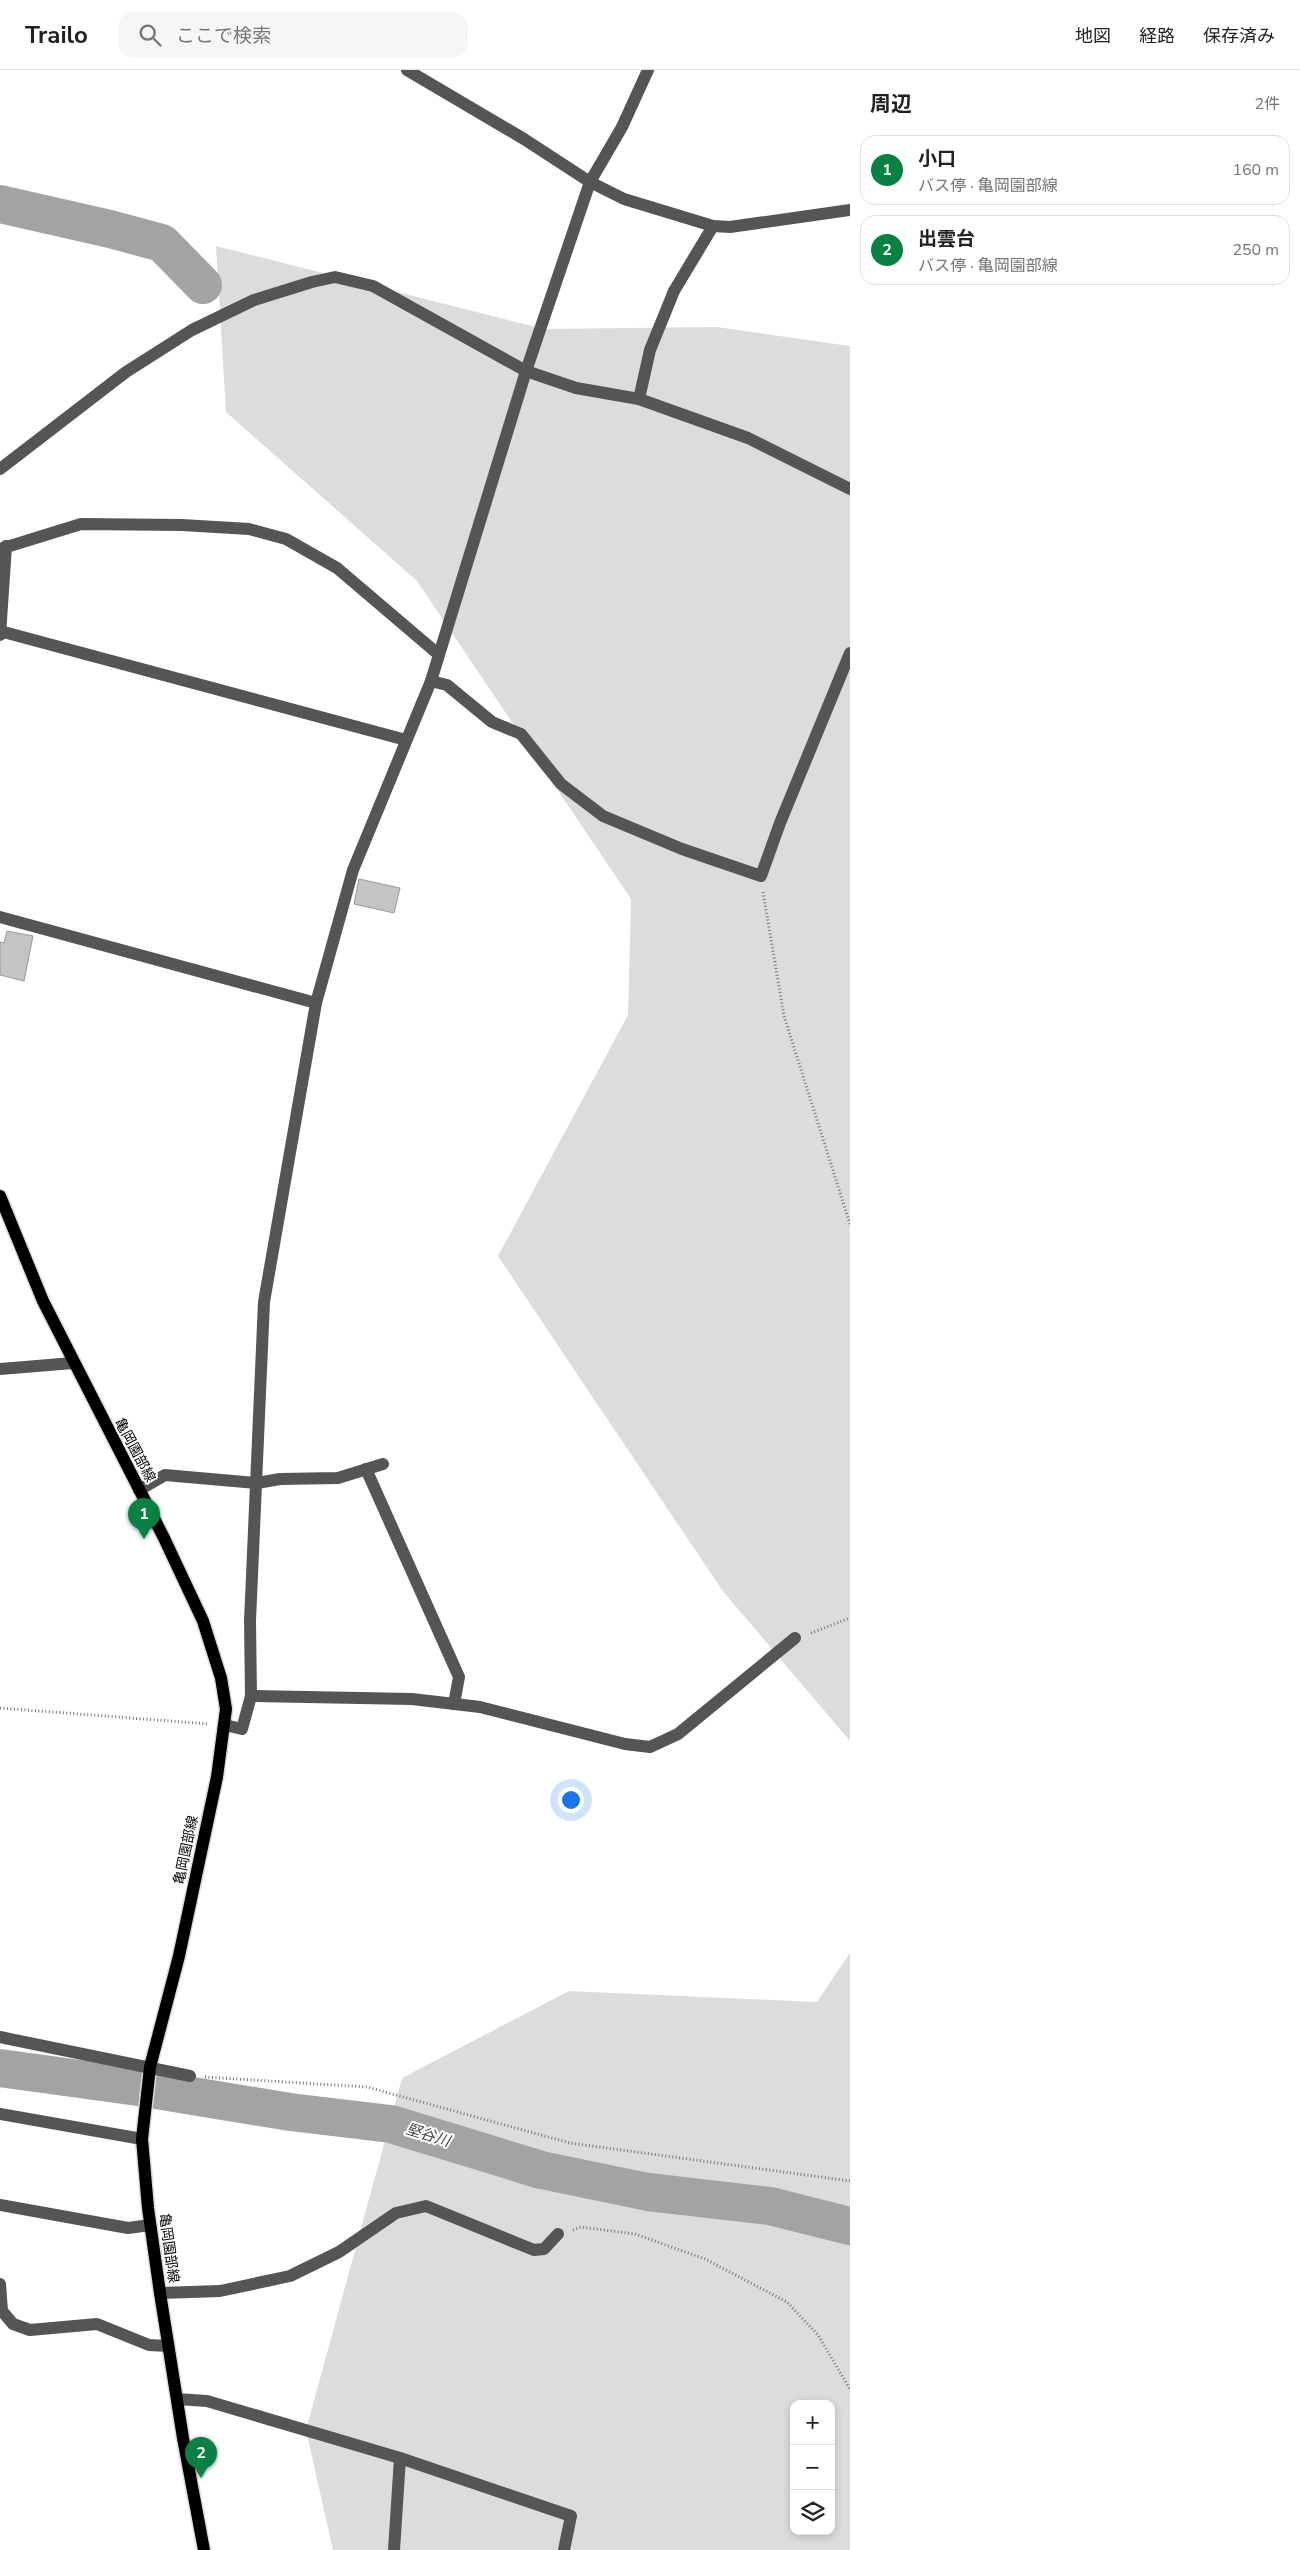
<!DOCTYPE html>
<html lang="ja">
<head>
<meta charset="utf-8">
<style>
	body { margin:0; font-family:"Nunito Sans","Noto Sans JP",sans-serif; background:#f6f6f6; color:#202124 }
	.controls { position:absolute; right:15px; bottom:15px; display:grid; overflow:hidden; border-radius:10px; box-shadow:0 2px 8px #0003 }
	.controls button { width:45px; height:45px; display:grid; place-items:center; padding:0; border:0; border-bottom:1px solid #e0e0e0; background:#fff; color:#202124; font:25px sans-serif }
	.you { position:absolute; left:570px; top:1729px; width:18px; height:18px; margin:-12px; border:4px solid #fff; border-radius:50%; background:#1a73e8; box-shadow:0 0 0 8px #1a73e833 }
	.badge { display:grid; place-items:center; width:32px; height:32px; border-radius:50%; background:#0b8043; color:#fff; font-size:16px; font-weight:700 }
	.pin { position:absolute; translate:-50% -41px; filter:drop-shadow(0 1px 2px #0008) }
	.pin::after { content:''; position:absolute; top:26px; width:18px; height:15px; background:inherit; clip-path:polygon(0 0,100% 0,50% 100%) }
	.list { margin:0; padding:0; list-style:none }
	h2 { display:flex; justify-content:space-between; align-items:center; height:65px; margin:0; padding:0 20px; font-size:21px }
	h2 small { font-size:16px; font-weight:400; color:#757577 }
	.list li { display:grid; grid-template-columns:32px 1fr auto; gap:15px; align-items:center; box-sizing:border-box; height:70px; margin:0 10px 10px; padding:0 10px; border:1px solid #e0e0e0; border-radius:15px }
	.list b { display:block; font-size:19px; white-space:nowrap }
	.list p { margin:0; font-size:16px; white-space:nowrap; color:#757577 }
	.list em { font-size:16px; font-style:normal; color:#757577 }
	.icon { flex:none; width:28px; height:28px; fill:none; stroke:currentColor; stroke-width:2; stroke-linecap:round; stroke-linejoin:round }
	.map { position:relative; flex:none; width:850px; height:2480px; overflow:hidden }
	header { display:flex; align-items:center; gap:30px; box-sizing:border-box; height:70px; padding:0 25px; background:#fff; border-bottom:1px solid #e0e0e0 }
	header strong { font-size:24px }
	nav { display:flex; gap:28px; margin-inline-start:auto; font-size:18px }
	.search { width:350px; height:45px; background:#f6f6f6; display:flex; align-items:center; gap:12px; box-sizing:border-box; padding:0 18px; border-radius:15px; color:#757577; font-size:19px }
	main { display:flex }
	aside { flex:1; background:#fff }
	.map>svg:first-child { display:block }
</style>
</head>
<body>
<header>
<strong>Trailo</strong>
<div class="search"><svg class="icon" aria-label="search" viewBox="0 0 24 24"><circle cx="10" cy="10" r="6"/><path d="M15 15l6 6"/></svg>ここで検索</div>
<nav><a>地図</a><a>経路</a><a>保存済み</a></nav>
</header>
<main>
<div class="map">
<svg width="850" height="2480" viewBox="0 0 850 2480">
	<rect width="100%" height="100%" fill="#fff"/>
	<!-- green -->
	<g fill="#dcdcdc" fill-rule="evenodd">
		<polygon points="216,176 544,259 717,257 850,276 850,1671 722,1520 498,1186 628,945 631,829 417,511 226,342"/>
		<path d="M850,1883V2480H333L306,2360L402,2008L569,1921L817,1932ZM794,2334H831V2461H794Z"/>
	</g>
	<g fill="none" stroke-linecap="round" stroke-linejoin="round">
		<!-- river -->
		<g stroke="#a3a3a3" stroke-width="38">
			<polyline points="0,134 110,159 162,173 203,215"/>
			<polyline points="0,1998 138,2017 290,2042 391,2054 541,2100 648,2122 770,2136 850,2156"/>
		</g>
	</g>
	<!-- building -->
	<g fill="#c4c4c4" stroke="#999">
		<polygon points="359,809 400,818 394,843 354,834"/>
		<polygon points="7,861 33,866 24,911 0,905 0,872 4,873"/>
	</g>
	<g fill="none" stroke-linecap="round" stroke-linejoin="round">
		<defs>
			<polyline id="major" points="0,1126 43,1231 164,1468 203,1551 221,1608 226,1639 217,1707 179,1886 150,1997 142,2069 148,2138 160,2223 183,2368 204,2480"/>
		</defs>
		<!-- major casing -->
		<use href="#major" stroke="#dbdbdb" stroke-width="15"/>
		<!-- path -->
		<g stroke="#777" stroke-width="3" stroke-dasharray="1 2.5" stroke-linecap="butt">
			<polyline points="763,822 784,946 850,1154"/>
			<polyline points="811,1563 850,1548"/>
			<polyline points="0,1638 209,1654"/>
			<polyline points="205,2007 367,2017 570,2073 850,2111"/>
			<polyline points="573,2160 581,2157 635,2164 705,2189 787,2232 818,2265 850,2319"/>
		</g>
		<!-- minor -->
		<g stroke="#555" stroke-width="12">
			<polyline points="407,0 524,69 590,112 624,129 713,156 730,157 850,140"/>
			<polyline points="639,329 650,280 674,221 713,156"/>
			<polyline points="0,399 126,302 192,260 254,230 312,212 335,207 373,216 526,301 576,318 639,329 748,368 850,419"/>
			<polyline points="0,479 81,454 182,455 249,459 286,469 337,498 438,584"/>
			<polyline points="0,561 406,670"/>
			<polyline points="0,565 6,476"/>
			<polyline points="431,611 447,615 492,652 521,664 561,714 603,746 682,779 761,806 780,753 850,583"/>
			<polyline points="0,847 316,933"/>
			<polyline points="0,1299 73,1293"/>
			<polyline points="366,1399 459,1607 454,1634"/>
			<polyline points="139,1420 165,1405 257,1413 280,1409 338,1408 383,1394"/>
			<polyline points="251,1626 412,1629 480,1637 625,1674 650,1677 678,1664 795,1568"/>
			<polyline points="225,1655 242,1659 251,1626 250,1551 264,1232 316,933 353,800 431,611 526,301 590,112 622,57 648,0"/>
			<polyline points="0,1967 190,2006"/>
			<polyline points="0,2044 142,2069"/>
			<polyline points="0,2135 128,2158 150,2155"/>
			<polyline points="0,2214 2,2241"/>
			<polyline points="160,2223 220,2221 290,2206 339,2182 396,2143 426,2136 534,2180 544,2179 558,2164"/>
			<polyline points="0,2242 2,2241 13,2254 30,2260 97,2254 149,2275 168,2276"/>
			<polyline points="177,2329 207,2331 400,2388 571,2446 564,2480"/>
			<polyline points="394,2480 400,2388"/>
		</g>
		<!-- major -->
		<use href="#major" stroke="#000" stroke-width="12"/>
	</g>
	<g text-anchor="middle" dominant-baseline="central" stroke-width="4" stroke-linejoin="round" paint-order="stroke">
		<!-- street labels -->
		<g font-size="14" fill="#000" stroke="#fff">
			<text transform="translate(135 1380) rotate(62)">亀岡園部線</text>
			<text transform="translate(186 1780) rotate(-78)">亀岡園部線</text>
			<text transform="translate(169 2178) rotate(82)">亀岡園部線</text>
		</g>
		<!-- water labels -->
		<g font-size="15" font-style="italic" fill="#444" stroke="#fff">
			<text transform="translate(428 2065) rotate(17)">堅谷川</text>
		</g>
	</g>
</svg>
<div class="controls">
<button>+</button>
<button>−</button>
<button><svg class="icon" aria-label="layers" viewBox="0 0 24 24"><path d="M12 4l9 5-9 5-9-5zM3 14l9 5 9-5"/></svg></button>
</div>
<div class="you"></div>
<div class="pin badge" style="left:144px;top:1469px">1</div>
<div class="pin badge" style="left:201px;top:2408px">2</div>
</div>
<aside>
<h2>周辺<small>2件</small></h2>
<ul class="list">
<li><span class="badge">1</span><div><b>小口</b><p>バス停 · 亀岡園部線</p></div><em>160 m</em></li>
<li><span class="badge">2</span><div><b>出雲台</b><p>バス停 · 亀岡園部線</p></div><em>250 m</em></li>
</ul>
</aside>
</main>
</body>
</html>
